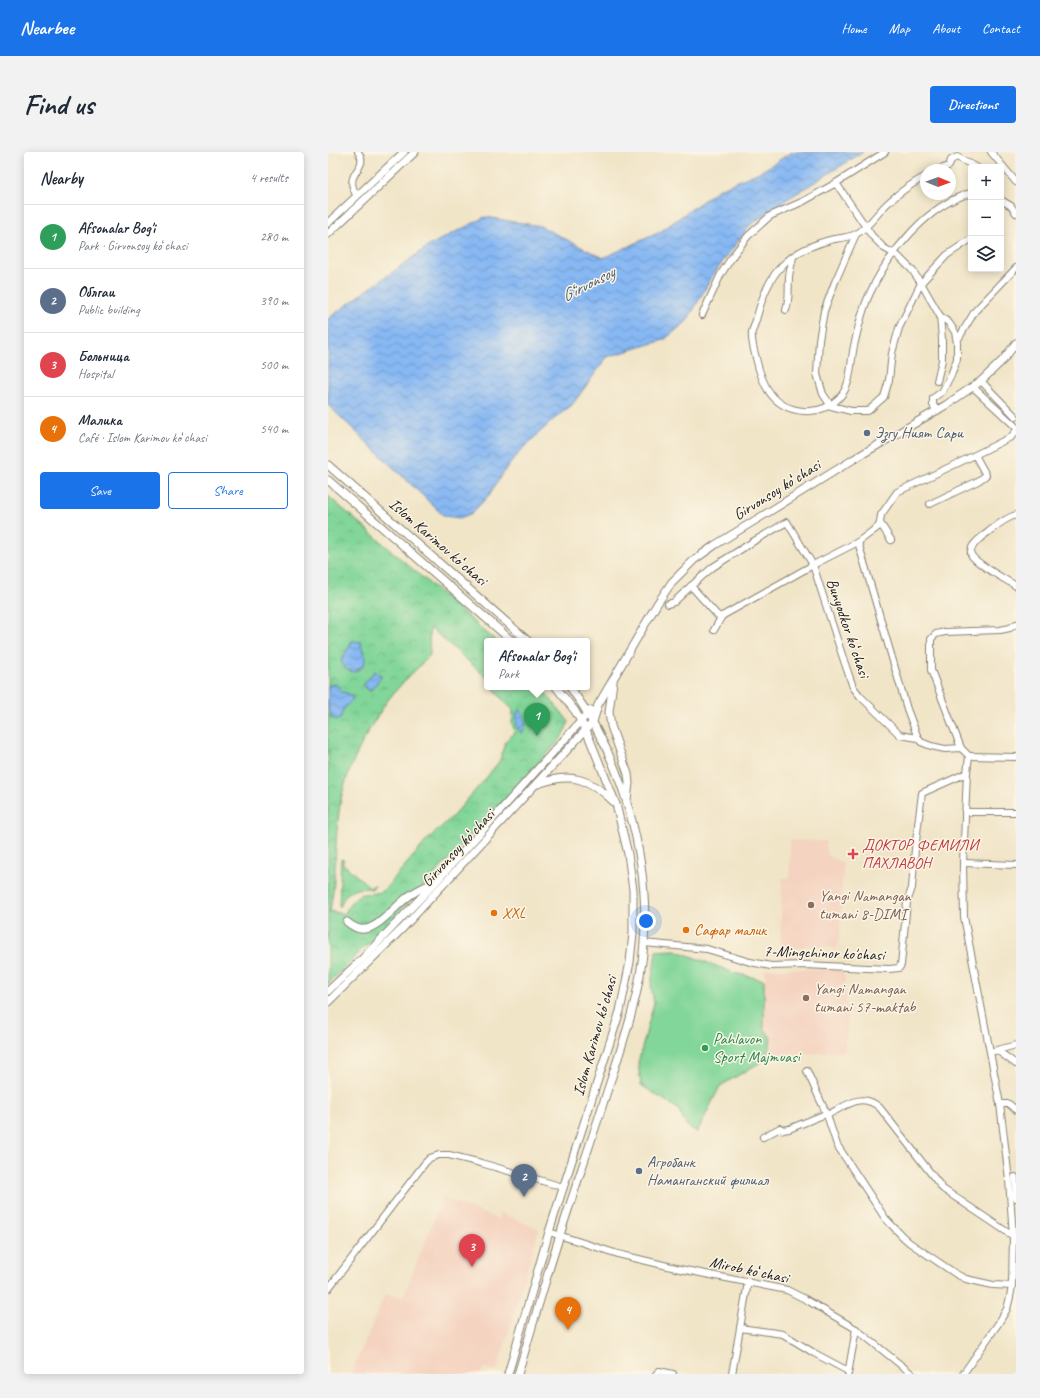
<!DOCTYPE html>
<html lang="en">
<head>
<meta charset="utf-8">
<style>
	body { margin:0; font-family:Caveat,sans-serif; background:#f2f2f3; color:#1f2937 }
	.controls { position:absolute; right:12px; top:12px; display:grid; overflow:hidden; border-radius:4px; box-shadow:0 2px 10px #0003 }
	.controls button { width:36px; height:36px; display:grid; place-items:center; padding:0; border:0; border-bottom:1px solid #e0e1e3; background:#fff; color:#1f2937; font:20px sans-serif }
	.compass { position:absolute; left:592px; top:12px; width:36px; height:36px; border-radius:50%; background:#fff; box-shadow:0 2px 10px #0003; rotate:91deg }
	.you { position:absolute; left:318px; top:769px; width:14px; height:14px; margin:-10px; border:3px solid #fff; border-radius:50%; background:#1a73e8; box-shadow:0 0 0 6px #1a73e833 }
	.badge { display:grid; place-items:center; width:26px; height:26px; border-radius:50%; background:#1a73e8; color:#fff; font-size:13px; font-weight:700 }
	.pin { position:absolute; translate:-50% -33px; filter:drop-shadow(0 1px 2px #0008) }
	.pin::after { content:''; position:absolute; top:21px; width:14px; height:12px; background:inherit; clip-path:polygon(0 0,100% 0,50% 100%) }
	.popup { position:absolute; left:156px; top:486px; width:106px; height:52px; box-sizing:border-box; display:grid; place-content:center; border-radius:4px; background:#fff; filter:drop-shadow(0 1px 3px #0005); font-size:13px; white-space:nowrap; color:#747a83 }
	.popup b { font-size:15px; color:#1f2937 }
	.popup::after { content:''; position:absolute; left:50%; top:100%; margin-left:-8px; border:8px solid transparent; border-top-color:#fff }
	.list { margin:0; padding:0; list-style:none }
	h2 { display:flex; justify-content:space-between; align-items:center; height:52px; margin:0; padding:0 16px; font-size:17px }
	h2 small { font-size:13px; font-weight:400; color:#747a83 }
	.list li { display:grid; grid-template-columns:26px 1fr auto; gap:12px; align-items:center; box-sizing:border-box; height:64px; padding:0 16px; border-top:1px solid #e0e1e3 }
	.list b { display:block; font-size:15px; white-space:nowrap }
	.list p { margin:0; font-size:13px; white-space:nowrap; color:#747a83 }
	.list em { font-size:13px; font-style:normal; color:#747a83 }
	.actions { display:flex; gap:8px; padding:12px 16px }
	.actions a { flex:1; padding:9px 0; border:1px solid #1a73e8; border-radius:4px; text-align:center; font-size:14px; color:#1a73e8 }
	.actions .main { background:#1a73e8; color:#fff }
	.icon { flex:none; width:22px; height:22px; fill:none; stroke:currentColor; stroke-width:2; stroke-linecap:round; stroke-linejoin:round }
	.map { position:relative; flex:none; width:688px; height:1222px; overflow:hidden; border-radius:4px }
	header { display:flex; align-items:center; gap:24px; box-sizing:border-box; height:56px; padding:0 20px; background:#1a73e8; color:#fff }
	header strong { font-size:19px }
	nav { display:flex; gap:22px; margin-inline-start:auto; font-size:14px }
	.intro { display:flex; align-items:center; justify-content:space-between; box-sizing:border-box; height:96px; padding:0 24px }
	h1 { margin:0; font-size:28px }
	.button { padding:10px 18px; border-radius:4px; background:#1a73e8; color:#fff; font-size:14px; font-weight:700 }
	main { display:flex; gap:24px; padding:0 24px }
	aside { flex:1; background:#fff; border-radius:4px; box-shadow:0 2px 10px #0003 }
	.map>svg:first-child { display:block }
</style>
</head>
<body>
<header>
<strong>Nearbee</strong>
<nav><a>Home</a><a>Map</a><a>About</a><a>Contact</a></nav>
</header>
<div class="intro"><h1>Find us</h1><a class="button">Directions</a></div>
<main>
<aside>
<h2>Nearby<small>4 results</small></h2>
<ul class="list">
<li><span class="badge" style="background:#2e9e5b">1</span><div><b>Afsonalar Bog'i</b><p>Park · Girvonsoy koʻchasi</p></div><em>280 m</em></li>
<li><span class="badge" style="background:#5c6f8a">2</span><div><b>Облгаи</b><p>Public building</p></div><em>390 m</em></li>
<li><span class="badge" style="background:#e0444e">3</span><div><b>Больница</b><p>Hospital</p></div><em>500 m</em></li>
<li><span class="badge" style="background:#e8710a">4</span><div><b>Малика</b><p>Café · Islom Karimov koʻchasi</p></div><em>540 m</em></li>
</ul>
<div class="actions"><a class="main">Save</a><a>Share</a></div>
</aside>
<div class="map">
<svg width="688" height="1222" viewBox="0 0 688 1222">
	<defs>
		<pattern id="grass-tufts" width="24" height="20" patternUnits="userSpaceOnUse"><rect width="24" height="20" fill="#82d699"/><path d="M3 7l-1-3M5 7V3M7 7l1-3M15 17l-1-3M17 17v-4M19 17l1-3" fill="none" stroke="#70b783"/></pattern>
		<pattern id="park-crowns" width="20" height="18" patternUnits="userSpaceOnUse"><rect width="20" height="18" fill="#82d699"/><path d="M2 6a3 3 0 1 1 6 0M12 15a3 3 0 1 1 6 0" fill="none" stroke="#70b783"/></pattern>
		<pattern id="water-waves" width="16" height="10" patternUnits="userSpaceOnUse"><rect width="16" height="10" fill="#87b8f3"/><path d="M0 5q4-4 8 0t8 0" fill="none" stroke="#6e95c4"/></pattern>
	</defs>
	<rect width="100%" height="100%" fill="#fcf5e5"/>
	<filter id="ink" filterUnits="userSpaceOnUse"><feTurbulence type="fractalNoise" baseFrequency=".025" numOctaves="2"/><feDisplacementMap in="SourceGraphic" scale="8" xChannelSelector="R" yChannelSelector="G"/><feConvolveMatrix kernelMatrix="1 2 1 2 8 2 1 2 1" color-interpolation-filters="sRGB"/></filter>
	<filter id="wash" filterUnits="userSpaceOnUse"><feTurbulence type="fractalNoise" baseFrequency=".012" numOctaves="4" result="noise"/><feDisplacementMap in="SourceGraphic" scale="16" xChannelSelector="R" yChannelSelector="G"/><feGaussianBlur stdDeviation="0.9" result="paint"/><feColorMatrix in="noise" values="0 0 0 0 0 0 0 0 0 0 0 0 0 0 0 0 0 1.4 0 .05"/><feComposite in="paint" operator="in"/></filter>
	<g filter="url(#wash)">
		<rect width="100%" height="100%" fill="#f1e5c8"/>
		<!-- built -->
		<g fill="#f4d3c0">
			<polygon points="462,688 498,689 498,701 503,706 514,710 515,713 512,780 509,796 477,793 476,796 452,795 454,726 461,726"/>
			<polygon points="437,817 507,817 515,820 517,827 520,866 516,900 464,902 440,907 444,886 437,876"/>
			<polygon points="115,1045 170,1067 172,1061 211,1077 169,1219 155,1217 153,1222 23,1222 57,1142 75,1145"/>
		</g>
		<!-- grass -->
		<path fill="url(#grass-tufts)" stroke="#4f795a" d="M13,707L16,708L14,711L43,736L45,733L47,734L44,737C29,735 16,738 13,754H11Z"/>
		<!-- park -->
		<path fill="url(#park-crowns)" stroke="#4f795a" d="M0,344L168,489H159V526L103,476L101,482L102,503C88,518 73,531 60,548C41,575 17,619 12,653C6,688 9,724 2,759L16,762C20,757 22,750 27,746C35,738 48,745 57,737L100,687L125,664L159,625L172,608L177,590L187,579L184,572L185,558L173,546L165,535H213L241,570L232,588L63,769L0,832Z"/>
		<!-- pitch -->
		<polygon fill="#82d699" stroke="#4f795a" points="347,798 406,821 436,828 436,876 443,886 438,907 392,934 369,980 359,974 350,957 313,933 310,911 326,851 323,834 328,799"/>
		<!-- water -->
		<g fill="url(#water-waves)" stroke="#526a88">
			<polygon points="464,0 535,0 450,53 421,74 385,123 359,169 336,188 279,205 244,253 226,267 195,296 177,318 161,343 144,361 132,366 116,364 0,253 0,167 5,163 102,93 157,65 212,74 275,106 332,80 391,37 434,19"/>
			<path d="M24,489L33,490L34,497L38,506L36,513L27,520C19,519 10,512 15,504C18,499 22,495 24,489Z"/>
			<polygon points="47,519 54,524 42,539 35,533"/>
			<path d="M6,532L10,533L13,540C19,541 23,541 25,547C22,550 16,556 15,558C13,562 14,565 11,568L3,566V561L0,559V534Z"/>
			<path d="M192,557L198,569V572L197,573L194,582C187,576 188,568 189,560Z"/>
		</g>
	</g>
	<g filter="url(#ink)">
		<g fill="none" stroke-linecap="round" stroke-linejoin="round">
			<defs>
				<g id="minor">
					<polyline points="663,0 688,30"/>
					<polyline points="609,18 621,14 623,8 629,5 648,15"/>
					<path d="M598,24C585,31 572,40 561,50C550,59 542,75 528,82C522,85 513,86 506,87C485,92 464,101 450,118C438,133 433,150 428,168C427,172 425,176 424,180C423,189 426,198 428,206C434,233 445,257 476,259C490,260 501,256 511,246C524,233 522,212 526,194C530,176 534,158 542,141C560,102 600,52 643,41"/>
					<polyline points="508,31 544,84 556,96 570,104 584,118 593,131 612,164 621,171 627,180 629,191 629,207 623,223 614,240 605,246 605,253 609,259"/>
					<path d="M29,44C13,20 43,17 30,0"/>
					<polyline points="673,48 683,54 688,61"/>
					<polyline points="528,82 507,130 496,159 491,188 489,222 495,242 503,254 523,259 540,259 556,245 561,228 564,201 571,176 593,131 619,103 643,87"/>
					<path d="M458,158C462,146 460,138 461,126C461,119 464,112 465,105"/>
					<polyline points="374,163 393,122 406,102 420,84 442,64 476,49 508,31 557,0"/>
					<polyline points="629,189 647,159 688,116"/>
					<polyline points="609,229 614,208 614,187 612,164"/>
					<polyline points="653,229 688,265"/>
					<polyline points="645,235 688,275"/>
					<polyline points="602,352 650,329 657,324 658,323 647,303"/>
					<path d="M688,363C677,366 668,374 659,381C654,385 641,393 643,402C645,410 680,429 688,434"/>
					<polyline points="552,371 563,388"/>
					<polyline points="530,390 579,557 590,586 593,590 603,594 617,597 633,596 641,604"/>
					<polyline points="363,434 385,415 426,389 459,370 485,413 530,390 550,375 552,371 553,363 569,340 647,303 683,285 688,279"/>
					<polyline points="340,452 346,450 363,434 390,464 394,464 485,413 516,509 525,535 532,544 572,583 590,586"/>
					<polyline points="386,478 394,464"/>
					<polyline points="633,596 603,518 603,487 608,482 617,480 672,478 682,476 688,472"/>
					<polyline points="641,604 688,605"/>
					<polyline points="637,660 688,660"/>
					<polyline points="635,711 688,713"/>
					<polyline points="316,791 379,797 422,810 443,814 477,813 561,817 571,816 573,813 579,750 584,736 587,697 594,641 639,621"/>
					<polyline points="670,899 688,912"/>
					<polyline points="662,900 688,893"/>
					<polyline points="479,919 499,963 509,993 557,1066 575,1085 582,1091 628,1122 638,1127 665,1133 684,1134"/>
					<polyline points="672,952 681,952 688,958"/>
					<path d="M435,985L452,976L455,978L461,977L495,963H499C518,954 534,939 552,956L615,1037L685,1084"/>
					<polyline points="687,1025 688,1046"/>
					<polyline points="221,1080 290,1102 352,1117 459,1138 477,1147 528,1177 584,1222"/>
					<polyline points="0,1137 97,1011 102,1006 111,1003 121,1003 153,1011 235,1035"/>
					<polyline points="412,1176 455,1182 486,1201 520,1219"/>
					<polyline points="328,1222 331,1219 345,1222"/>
					<polyline points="404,1222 420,1130"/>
					<polyline points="520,1222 528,1177"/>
					<polyline points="635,1222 670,1172 679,1157 682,1145 684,1134 685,1084 681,1028 672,952 636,765 635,711 639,621 641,604"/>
				</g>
				<g id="major">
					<polyline points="0,71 76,0"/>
					<polyline points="0,82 87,0"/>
					<polyline points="0,313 200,489"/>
					<polyline points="0,328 184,489"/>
					<polyline points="285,530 281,560 283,574 300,622 301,631 299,648"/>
					<path d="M210,632C242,620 262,626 286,650"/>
					<path d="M19,770C24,774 30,778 36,777C49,777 66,756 76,748C84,741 93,736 103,732"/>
					<polyline points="0,839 35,806 106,732 263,558"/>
					<polyline points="0,850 75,776 265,570 270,553 329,452 344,430 366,408 387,393 431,366 526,307 618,253 653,229 675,208 688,191"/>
					<polyline points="180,1222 221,1080 292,859 302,810 305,781 305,738 300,702 288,652 258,578 247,559 228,535"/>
					<path d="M190,1222C204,1176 217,1129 232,1083C246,1039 261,996 275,952C292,899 312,847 316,791C322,704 294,606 242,535"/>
				</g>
			</defs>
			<!-- minor casing -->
			<use href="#minor" stroke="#868072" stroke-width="8"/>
			<!-- major casing -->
			<use href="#major" stroke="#868072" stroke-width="9"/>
			<!-- minor -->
			<use href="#minor" stroke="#fff" stroke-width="6"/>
			<!-- major -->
			<use href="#major" stroke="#fff" stroke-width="7"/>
		</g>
	</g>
	<!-- markers -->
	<g fill="#5c6f8a" stroke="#fcf5e5" stroke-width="1.5">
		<circle cx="539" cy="281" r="4"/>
		<circle cx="311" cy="1019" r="4"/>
	</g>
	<path fill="#e0444e" stroke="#fcf5e5" stroke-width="1.5" d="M523 696h4v4h4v4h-4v4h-4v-4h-4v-4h4z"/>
	<g fill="#8d6e63" stroke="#fcf5e5" stroke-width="1.5">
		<circle cx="483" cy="753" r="4"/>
		<circle cx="478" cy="846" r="4"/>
	</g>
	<g fill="#e8710a" stroke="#fcf5e5" stroke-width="1.5">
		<circle cx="166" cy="761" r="4"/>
		<circle cx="358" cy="778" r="4"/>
	</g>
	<circle fill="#2e9e5b" stroke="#fcf5e5" stroke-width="1.5" cx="377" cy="896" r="4"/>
	<g text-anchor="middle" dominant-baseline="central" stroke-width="3" stroke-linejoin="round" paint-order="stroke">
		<!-- service labels -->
		<g font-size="16" fill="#4e5e75" stroke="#fcf5e5" text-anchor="start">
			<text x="547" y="281">Эзгу Ният Сари</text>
			<text x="319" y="1010">Агробанк<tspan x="319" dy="18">Наманганский филиал</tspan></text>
		</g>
		<!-- street labels -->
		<g font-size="16" fill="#1c1c1c" stroke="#fcf5e5">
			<text transform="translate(449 338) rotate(-32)">Girvonsoy koʻchasi</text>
			<text transform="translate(110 390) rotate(41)">Islom Karimov koʻchasi</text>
			<text transform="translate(520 476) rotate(71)">Bunyodkor koʻchasi</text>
			<text transform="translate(130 696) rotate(-47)">Girvonsoy koʻchasi</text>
			<text transform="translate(496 801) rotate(2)">7-Mingchinor ko'chasi</text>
			<text transform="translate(267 884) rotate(-74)">Islom Karimov koʻchasi</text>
			<text transform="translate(421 1118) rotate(12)">Mirob koʻchasi</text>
		</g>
		<!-- health labels -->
		<g font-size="16" fill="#be3a42" stroke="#fcf5e5" text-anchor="start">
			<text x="534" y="693">ДОКТОР ФЕМИЛИ<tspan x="534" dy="18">ПАХЛАВОН</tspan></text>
		</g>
		<!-- education labels -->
		<g font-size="16" fill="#785e54" stroke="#fcf5e5" text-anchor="start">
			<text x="491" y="744">Yangi Namangan<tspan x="491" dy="18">tumani 8-DIMI</tspan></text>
			<text x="486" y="837">Yangi Namangan<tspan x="486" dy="18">tumani 57-maktab</tspan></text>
		</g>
		<!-- food labels -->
		<g font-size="16" fill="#c56008" stroke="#fcf5e5" text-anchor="start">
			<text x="174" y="761">XXL</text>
			<text x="366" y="778">Сафар малик</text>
		</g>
		<!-- leisure labels -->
		<g font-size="16" fill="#27864d" stroke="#fcf5e5" text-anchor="start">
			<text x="385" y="887">Pahlavon<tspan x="385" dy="18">Sport Majmuasi</tspan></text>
		</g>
		<!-- water labels -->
		<g font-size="17" font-style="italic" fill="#475a72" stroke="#fcf5e5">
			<text transform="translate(260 132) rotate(-27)">G‘irvonsoy</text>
		</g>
	</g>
</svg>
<div class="controls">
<button>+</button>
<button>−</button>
<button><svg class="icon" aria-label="layers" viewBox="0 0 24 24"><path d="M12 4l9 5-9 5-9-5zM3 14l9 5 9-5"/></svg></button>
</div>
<svg class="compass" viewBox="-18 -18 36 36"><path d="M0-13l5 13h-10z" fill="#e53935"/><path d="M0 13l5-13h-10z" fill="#747a83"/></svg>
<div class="you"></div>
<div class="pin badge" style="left:209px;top:584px;background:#2e9e5b">1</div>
<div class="popup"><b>Afsonalar Bog'i</b>Park</div>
<div class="pin badge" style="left:196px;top:1045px;background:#5c6f8a">2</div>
<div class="pin badge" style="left:144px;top:1115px;background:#e0444e">3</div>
<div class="pin badge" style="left:240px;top:1178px;background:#e8710a">4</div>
</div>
</main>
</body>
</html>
